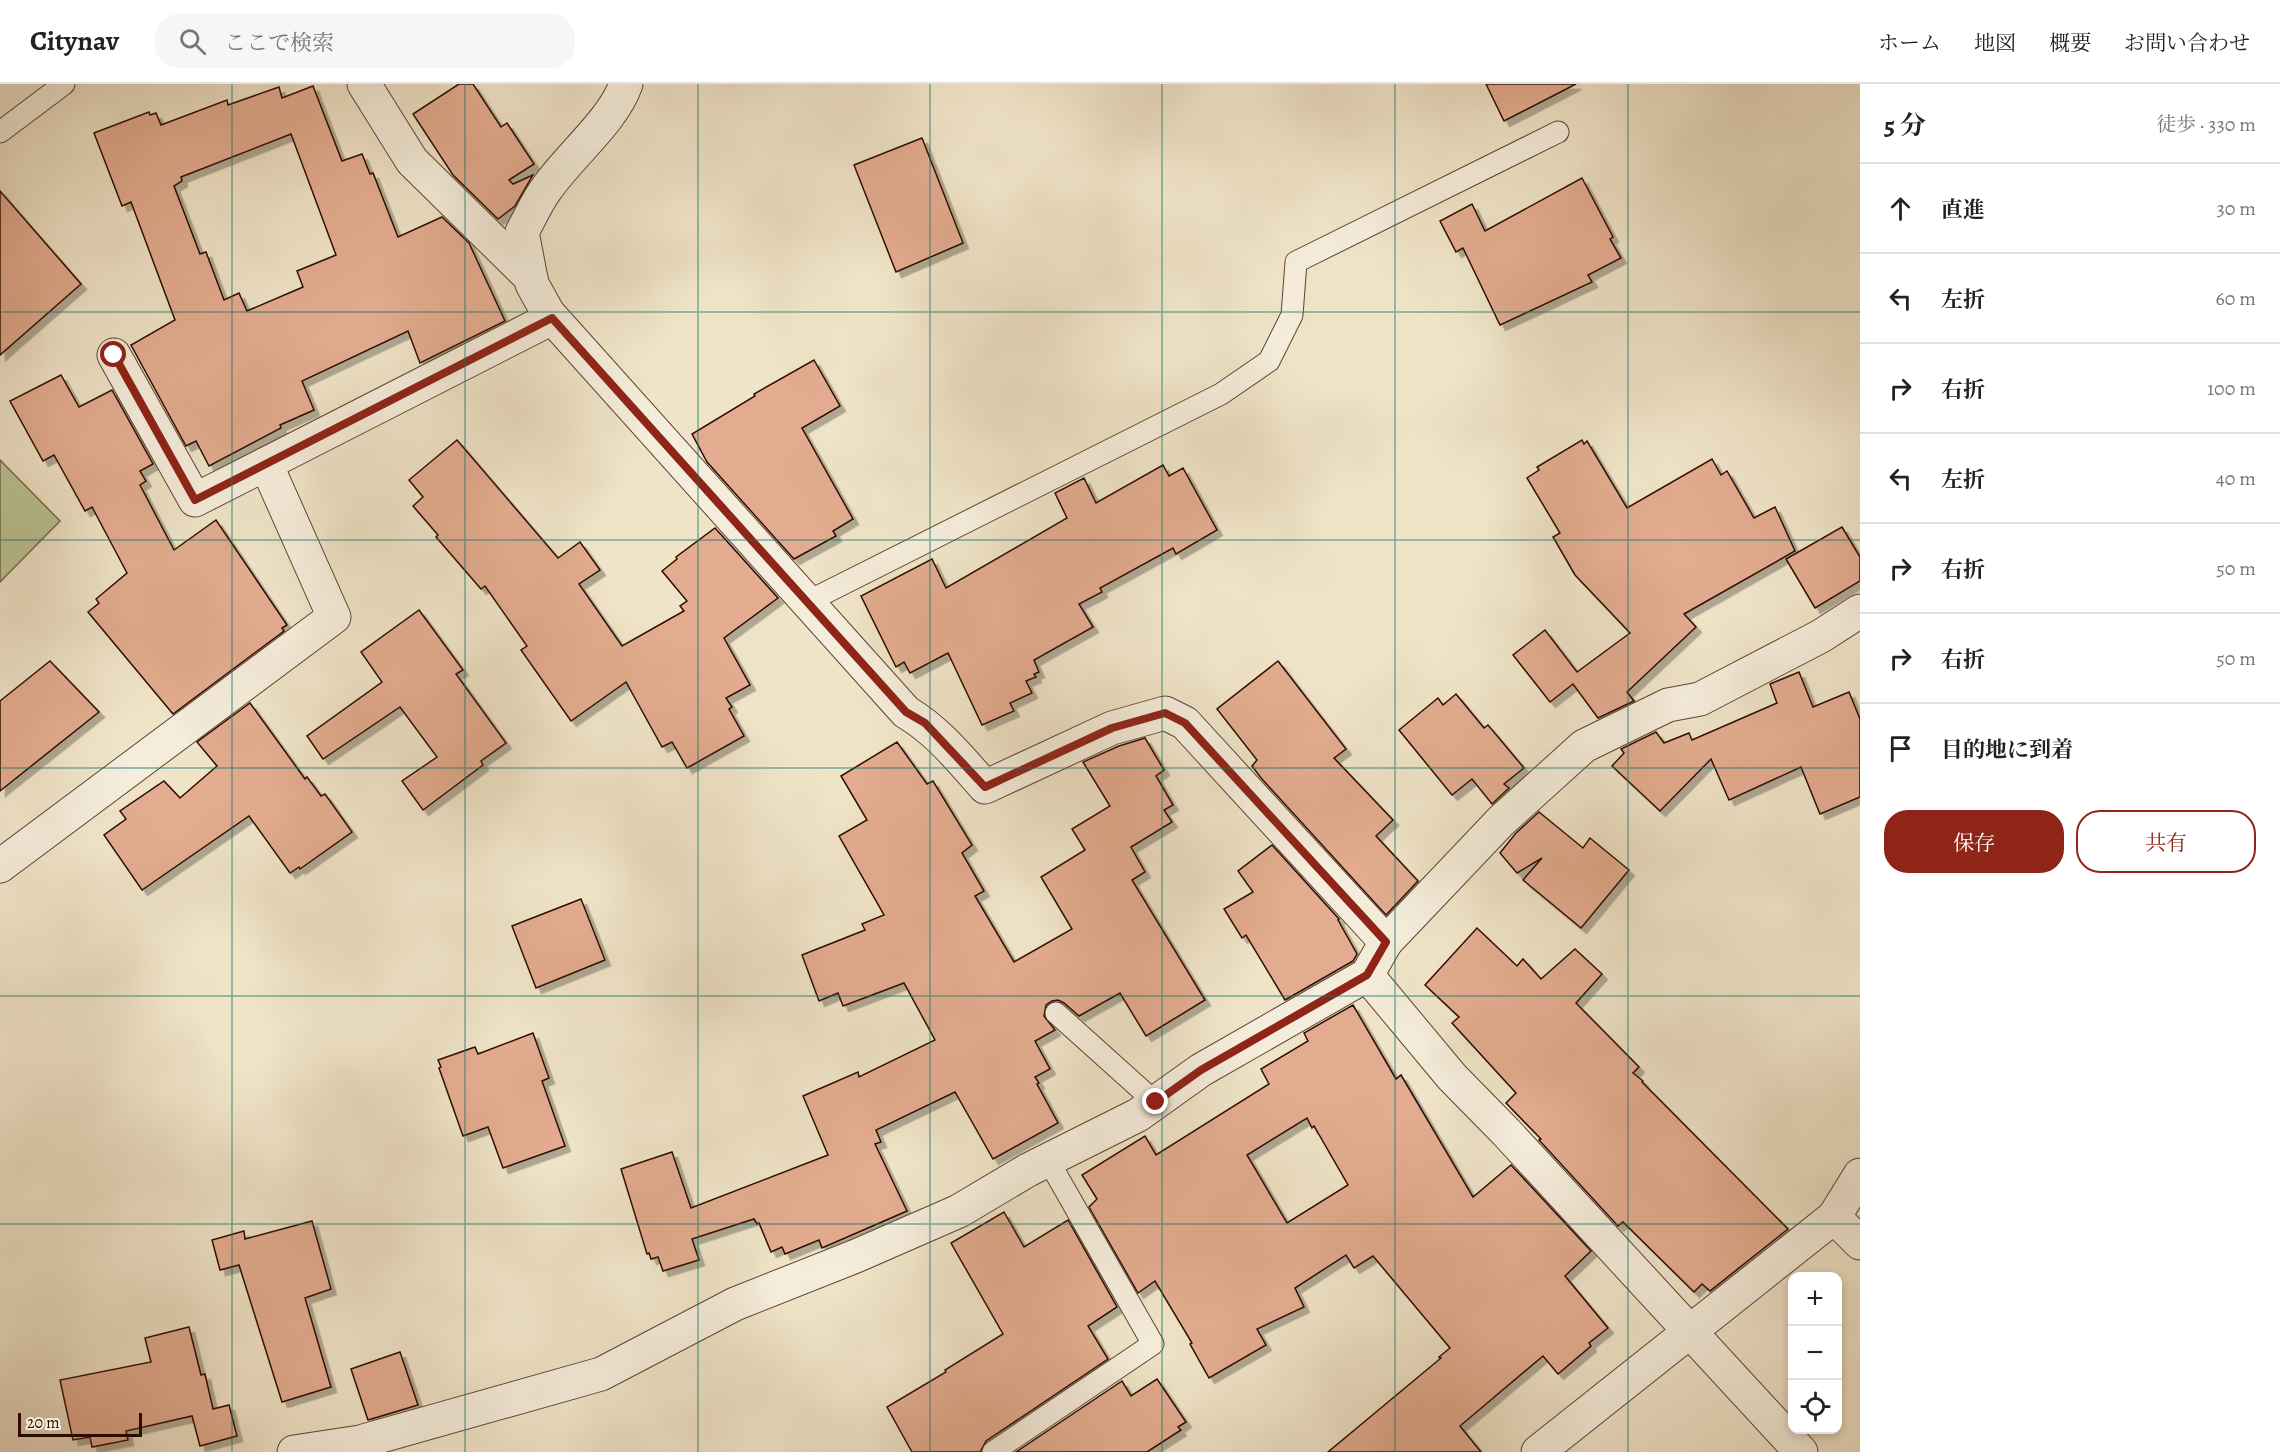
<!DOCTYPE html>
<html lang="ja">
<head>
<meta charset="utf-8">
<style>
	body { margin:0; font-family:Alegreya,"Noto Serif JP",serif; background:#f6f6f6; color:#222 }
	.controls { position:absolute; right:18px; bottom:18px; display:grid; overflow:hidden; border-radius:12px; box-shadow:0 3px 9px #0003 }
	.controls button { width:54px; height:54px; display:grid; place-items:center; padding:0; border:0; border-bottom:2px solid #e0e0e0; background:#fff; color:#222; font:30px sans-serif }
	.scale { position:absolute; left:18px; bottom:15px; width:124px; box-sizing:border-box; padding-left:6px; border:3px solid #2d0d00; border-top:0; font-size:16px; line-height:21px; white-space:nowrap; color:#2d0d00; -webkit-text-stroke:4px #f5eddb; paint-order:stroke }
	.stop { position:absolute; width:18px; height:18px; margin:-14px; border:4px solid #8f2418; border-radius:50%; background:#fff }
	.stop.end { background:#8f2418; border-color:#fff; box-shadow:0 2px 6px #0008 }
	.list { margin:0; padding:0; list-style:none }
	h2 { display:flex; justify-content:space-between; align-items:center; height:78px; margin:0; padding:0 24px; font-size:26px }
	h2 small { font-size:20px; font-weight:400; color:#767676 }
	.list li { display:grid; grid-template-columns:39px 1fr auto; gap:18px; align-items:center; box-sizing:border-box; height:90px; padding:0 24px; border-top:2px solid #e0e0e0 }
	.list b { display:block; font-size:22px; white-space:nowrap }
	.list em { font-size:20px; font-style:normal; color:#767676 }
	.actions { display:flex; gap:12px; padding:18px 24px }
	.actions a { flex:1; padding:14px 0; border:2px solid #8f2418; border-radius:24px; text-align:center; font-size:21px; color:#8f2418 }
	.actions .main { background:#8f2418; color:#fff }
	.icon { flex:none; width:33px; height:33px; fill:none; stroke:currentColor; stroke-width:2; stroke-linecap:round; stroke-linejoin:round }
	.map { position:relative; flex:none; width:1860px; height:1368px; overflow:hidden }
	header { display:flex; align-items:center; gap:36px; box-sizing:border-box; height:84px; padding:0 30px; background:#fff; border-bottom:2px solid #e0e0e0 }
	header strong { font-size:28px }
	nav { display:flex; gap:33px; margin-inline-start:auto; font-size:21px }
	.search { width:420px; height:54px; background:#f6f6f6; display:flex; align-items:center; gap:15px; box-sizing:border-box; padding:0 21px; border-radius:24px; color:#767676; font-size:22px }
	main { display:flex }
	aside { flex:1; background:#fff }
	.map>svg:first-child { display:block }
</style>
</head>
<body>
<header>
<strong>Citynav</strong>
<div class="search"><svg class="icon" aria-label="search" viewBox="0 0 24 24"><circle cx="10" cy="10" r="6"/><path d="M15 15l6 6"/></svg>ここで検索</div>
<nav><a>ホーム</a><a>地図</a><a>概要</a><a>お問い合わせ</a></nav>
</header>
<main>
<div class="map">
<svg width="1860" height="1368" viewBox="0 0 1860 1368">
	<defs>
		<filter id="shadow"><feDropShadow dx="5.5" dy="5.5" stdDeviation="0" flood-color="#0004"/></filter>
	</defs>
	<rect width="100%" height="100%" fill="#f0e4c8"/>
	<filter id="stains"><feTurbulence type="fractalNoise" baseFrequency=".00333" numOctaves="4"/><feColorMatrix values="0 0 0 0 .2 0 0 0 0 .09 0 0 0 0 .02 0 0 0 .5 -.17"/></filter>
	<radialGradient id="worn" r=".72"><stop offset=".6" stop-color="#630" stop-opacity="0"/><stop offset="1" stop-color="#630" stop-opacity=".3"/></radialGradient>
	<!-- green -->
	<polygon fill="#bbc495" stroke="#74684a" stroke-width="1.5" points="0,376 60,437 0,498"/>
	<!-- building -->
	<g fill="#e3ac90" stroke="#2d0d00" stroke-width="1.5" fill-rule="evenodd" filter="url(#shadow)">
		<polygon points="459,0 473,0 501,43 507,39 534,80 509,96 513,100 533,91 515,122 498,135 453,91 413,30"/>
		<polygon points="1486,0 1576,0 1504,37"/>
		<path d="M313,2L342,77L362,70L370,90L373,89L398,153L442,133L469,159L505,237L420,279L408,247L302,297L314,326L280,341L281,344L209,382L196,357L186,362L131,261L175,236L131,118L122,122L94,49L149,28L150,31L156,29L161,41L227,16L228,21L279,3L282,14ZM291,50L336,171L297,187L303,203L247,227L239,209L224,216L206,168L200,170L174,102L182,97L181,93Z"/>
		<polygon points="922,54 963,159 896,188 854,81"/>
		<polygon points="1582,94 1613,153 1610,155 1621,174 1588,191 1592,198 1500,241 1463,164 1456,168 1440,137 1472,120 1485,147"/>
		<polygon points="0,107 81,200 0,271"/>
		<polygon points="814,276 840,322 802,344 853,435 833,447 836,452 794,475 707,378 692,350 755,312 754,310"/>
		<polygon points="61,291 79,323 112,306 153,380 140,387 146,397 140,401 174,466 216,436 287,541 282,544 284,547 173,630 88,528 99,519 96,515 127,489 92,423 85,427 54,371 43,377 10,317"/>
		<polygon points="457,356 558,474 580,458 600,486 579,500 622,562 684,527 680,522 687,517 662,487 677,475 676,473 715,444 778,514 724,554 750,601 726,614 732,623 729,625 744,652 687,684 672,658 662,663 626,598 571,637 521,566 527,562 485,502 481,505 436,453 438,451 413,422 423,413 409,396"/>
		<polygon points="1582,356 1584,360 1587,357 1627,424 1712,375 1721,391 1727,387 1754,434 1775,423 1795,467 1684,530 1696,543 1627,608 1634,617 1598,634 1573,600 1550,618 1513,571 1545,546 1577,588 1630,549 1575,491 1553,453 1560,449 1527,394 1539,386 1537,383"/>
		<polygon points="1163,381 1169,392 1183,384 1217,446 1176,470 1173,464 1100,504 1102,508 1079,520 1093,543 1034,576 1039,588 1034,590 1036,593 1026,597 1032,609 1010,619 1014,627 982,641 948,569 910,589 904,578 896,583 861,512 932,475 946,504 1067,434 1055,409 1084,394 1096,419"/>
		<polygon points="1842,443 1860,473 1860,497 1815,524 1786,475"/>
		<polygon points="419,526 463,586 456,590 506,659 481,677 483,681 423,726 402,697 437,673 400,623 323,675 307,652 382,598 361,568"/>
		<polygon points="50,577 99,628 0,707 0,617"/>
		<polygon points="1278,577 1346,665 1334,674 1393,736 1376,752 1418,797 1386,831 1261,694 1252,682 1257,676 1217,625"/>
		<polygon points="1799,588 1813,623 1849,608 1860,635 1860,713 1820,730 1801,683 1729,716 1711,675 1660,727 1612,682 1624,669 1621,665 1656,648 1664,659 1689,649 1692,656 1777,619 1770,600"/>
		<polygon points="1456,610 1484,644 1488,641 1524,684 1504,700 1509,704 1492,720 1472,695 1452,711 1399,646 1438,614 1443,621"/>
		<polygon points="250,619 305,695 307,693 321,712 325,710 352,748 300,785 299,783 290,789 249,732 142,806 104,751 126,735 120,727 164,697 180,714 217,682 197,658"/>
		<polygon points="1145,654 1164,686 1156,692 1173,721 1164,726 1172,738 1131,763 1145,788 1132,796 1205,916 1146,952 1120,909 1079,932 1064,919 1058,916 1052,917 1046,921 1044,932 1055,946 1035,957 1050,985 1035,993 1039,999 1037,1000 1058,1039 993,1075 955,1008 876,1046 881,1058 875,1060 907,1127 822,1164 819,1156 785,1170 782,1163 771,1168 759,1139 757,1140 754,1135 692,1155 699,1176 663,1187 658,1173 651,1175 649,1169 647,1170 621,1085 672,1068 691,1124 828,1071 803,1012 858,988 859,993 935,956 904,899 843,922 838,909 819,917 802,871 865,846 862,840 884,831 839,752 867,736 841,692 897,658 927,700 933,697 972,761 962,769 984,807 975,812 1014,878 1072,845 1041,793 1085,766 1072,745 1110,722 1083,678 1119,662"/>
		<polygon points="1539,728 1583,764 1590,754 1629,786 1581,844 1523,796 1542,774 1517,789 1500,769 1516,749"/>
		<polygon points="1272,761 1339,835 1338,836 1357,870 1353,877 1285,916 1246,851 1242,854 1224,825 1253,808 1238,787"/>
		<polygon points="581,815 605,876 536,904 512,842"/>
		<polygon points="1477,844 1517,882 1523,875 1541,895 1575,865 1602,890 1576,919 1639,983 1633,989 1643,997 1642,998 1788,1145 1710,1207 1702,1200 1694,1208 1623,1138 1618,1142 1539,1056 1541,1055 1506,1019 1516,1009 1452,939 1459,933 1425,901"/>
		<path d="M1353,921L1396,995L1401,991L1473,1113L1511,1081L1591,1167L1565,1192L1608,1244L1589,1259L1591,1262L1558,1290L1543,1272L1460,1342L1481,1368H1328L1441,1274L1439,1273L1450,1264L1373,1172L1354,1184L1346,1171L1295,1204L1304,1223L1257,1245L1266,1261L1209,1294L1190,1260L1192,1259L1155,1197L1138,1209L1089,1123L1097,1115L1082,1091L1145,1052L1156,1071L1269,1000L1261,985L1308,957L1304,949ZM1307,1034L1312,1044L1314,1042L1348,1101L1287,1139L1247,1071Z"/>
		<polygon points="533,949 549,994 542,997 565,1062 503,1084 488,1043 463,1052 439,984 441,983 438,976 475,963 478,970"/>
		<polygon points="1004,1128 1024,1163 1068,1136 1117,1223 1088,1242 1108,1275 986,1357 980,1368 912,1368 887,1323 946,1288 945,1286 1003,1250 951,1159"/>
		<polygon points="312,1137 331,1205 305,1214 331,1303 282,1318 239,1181 220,1186 212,1156 244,1147 245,1155"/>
		<polygon points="189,1243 201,1291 205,1290 213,1325 229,1321 237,1352 200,1362 192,1332 126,1347 128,1356 92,1363 90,1353 73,1356 60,1296 151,1278 145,1254"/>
		<polygon points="400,1268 418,1321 368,1336 351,1285"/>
		<polygon points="1157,1295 1186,1338 1178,1343 1181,1346 1147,1368 1016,1368 1122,1297 1131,1312"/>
	</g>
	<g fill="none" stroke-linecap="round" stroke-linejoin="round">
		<defs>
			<g id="service">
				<polyline points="0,48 64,0"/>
				<polyline points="807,518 1221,310 1269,277 1292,231 1296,178 1558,48"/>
				<polyline points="1056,929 1156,1019"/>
				<polyline points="993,1368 1153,1260 1048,1076"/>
			</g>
			<g id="minor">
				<polyline points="364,0 412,77 531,194"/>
				<path d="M626,0C613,37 570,71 547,104C537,117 530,134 522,148L532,200L548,229L906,628C938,647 961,676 985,703L1112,644L1165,629L1185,639L1386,858"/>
				<polyline points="114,271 195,416 552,234"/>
				<polyline points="0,782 334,533 266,380"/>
				<polyline points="1367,891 1452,993 1506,1048 1801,1368"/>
				<polyline points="1834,1133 1860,1159"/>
				<polyline points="294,1368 360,1358 601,1290 735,1220 856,1172 959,1127 1028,1086 1138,1031 1201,986 1367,891 1386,858 1501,737 1584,662 1668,621 1700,615 1821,552 1860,527"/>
				<polyline points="1538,1368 1834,1133 1860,1091"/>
			</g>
		</defs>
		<!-- service casing -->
		<use href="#service" stroke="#5e4332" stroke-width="23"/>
		<!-- minor casing -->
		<use href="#minor" stroke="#5e4332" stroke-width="35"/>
		<!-- service -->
		<use href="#service" stroke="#f5eddb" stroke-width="21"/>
		<!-- minor -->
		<use href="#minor" stroke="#f5eddb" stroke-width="33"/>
	</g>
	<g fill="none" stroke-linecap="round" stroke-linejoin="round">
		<!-- route -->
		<polyline stroke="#8f2418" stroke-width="8" points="114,271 195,416 552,234 906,628 925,639 985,703 1112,644 1165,629 1185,639 1386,858 1367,891 1201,986 1156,1018"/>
	</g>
	<!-- grid -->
	<path fill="none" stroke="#0f766e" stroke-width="1.5" stroke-opacity="0.55" d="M232,0V1368M465,0V1368M698,0V1368M930,0V1368M1162,0V1368M1395,0V1368M1628,0V1368M0,228H1860M0,456H1860M0,684H1860M0,912H1860M0,1140H1860"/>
	<rect width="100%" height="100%" filter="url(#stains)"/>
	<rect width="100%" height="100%" fill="url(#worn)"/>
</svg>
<div class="controls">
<button>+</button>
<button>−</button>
<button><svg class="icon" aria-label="locate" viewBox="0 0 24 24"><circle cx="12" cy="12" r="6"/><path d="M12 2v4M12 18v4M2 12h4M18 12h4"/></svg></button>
</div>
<div class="scale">20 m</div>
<div class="stop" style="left:114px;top:271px"></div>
<div class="stop end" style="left:1156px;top:1018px"></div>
</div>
<aside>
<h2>5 分<small>徒歩 · 330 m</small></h2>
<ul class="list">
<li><svg class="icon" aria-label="ahead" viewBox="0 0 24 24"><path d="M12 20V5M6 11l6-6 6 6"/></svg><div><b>直進</b></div><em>30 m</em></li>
<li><svg class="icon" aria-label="left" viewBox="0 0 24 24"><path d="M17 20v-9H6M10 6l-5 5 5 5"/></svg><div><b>左折</b></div><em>60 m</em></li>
<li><svg class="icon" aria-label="right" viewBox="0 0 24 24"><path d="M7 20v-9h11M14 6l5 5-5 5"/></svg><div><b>右折</b></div><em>100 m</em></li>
<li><svg class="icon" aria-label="left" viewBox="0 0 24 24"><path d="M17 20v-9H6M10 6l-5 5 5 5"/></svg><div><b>左折</b></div><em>40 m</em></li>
<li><svg class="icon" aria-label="right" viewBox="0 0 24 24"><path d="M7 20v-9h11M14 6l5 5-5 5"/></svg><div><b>右折</b></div><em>50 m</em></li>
<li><svg class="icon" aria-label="right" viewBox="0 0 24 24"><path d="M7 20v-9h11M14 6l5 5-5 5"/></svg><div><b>右折</b></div><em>50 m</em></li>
<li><svg class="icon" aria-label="arrive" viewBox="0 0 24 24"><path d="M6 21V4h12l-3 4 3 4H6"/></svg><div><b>目的地に到着</b></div></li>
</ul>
<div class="actions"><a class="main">保存</a><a>共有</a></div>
</aside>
</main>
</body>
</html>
